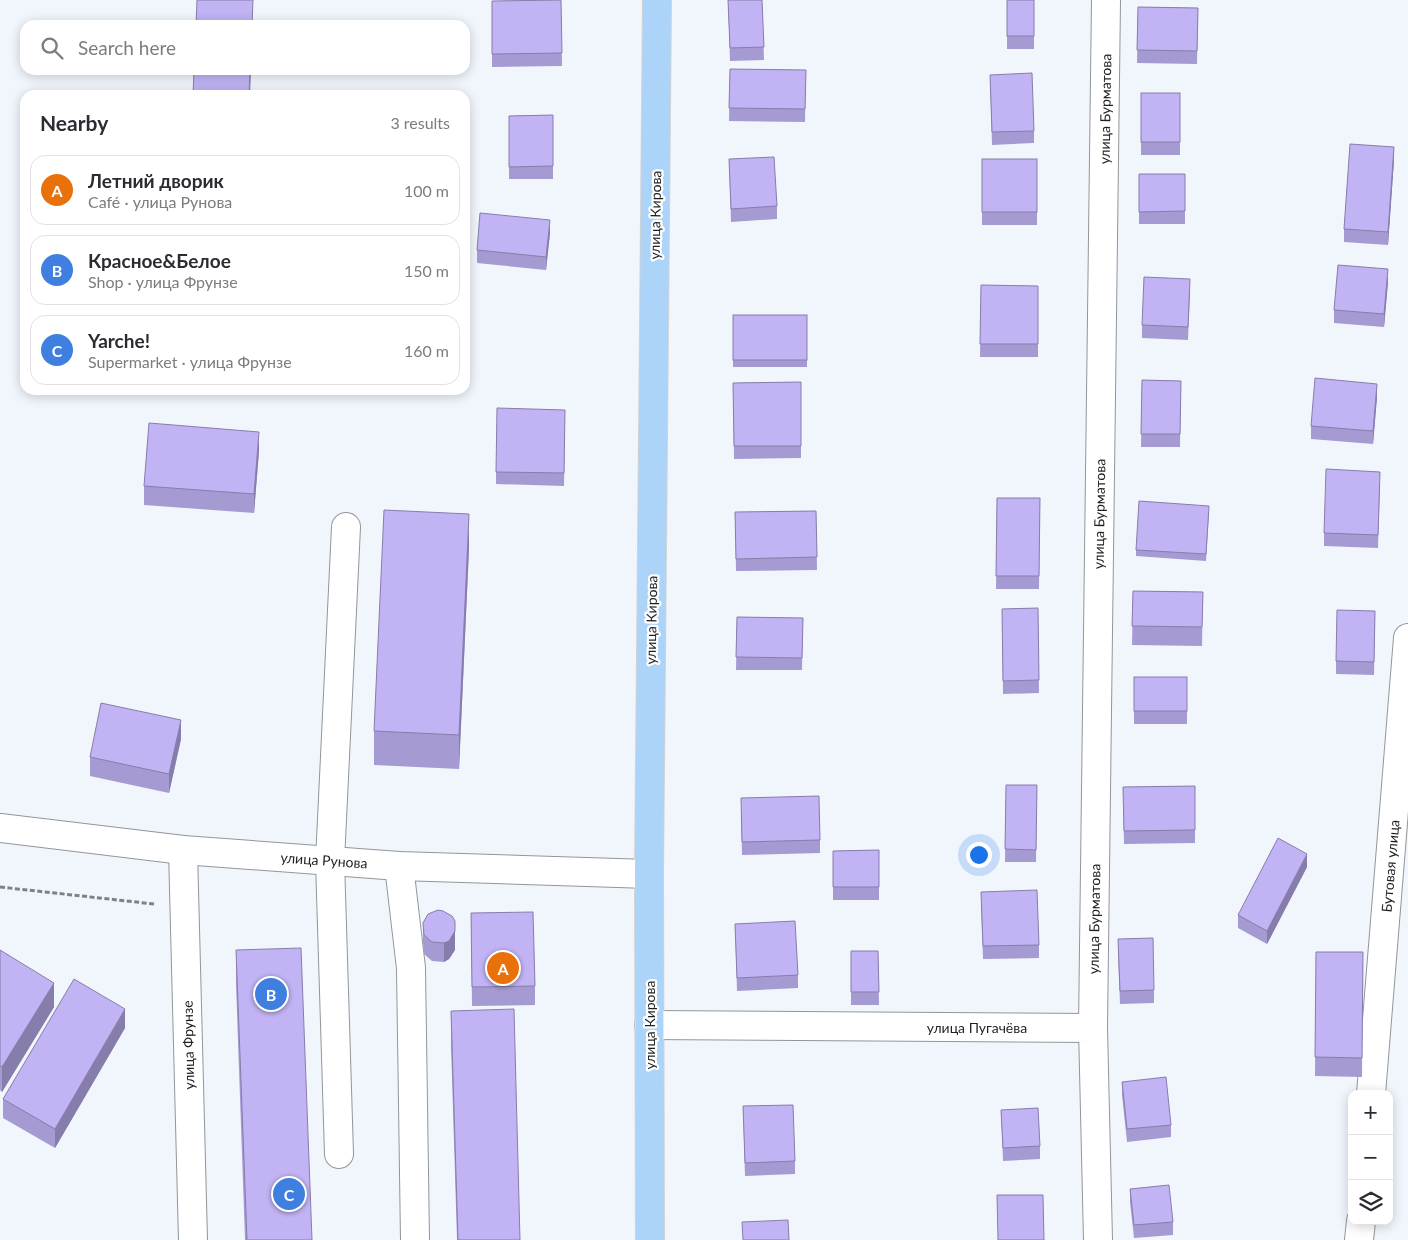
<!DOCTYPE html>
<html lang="en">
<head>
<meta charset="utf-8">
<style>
	body { margin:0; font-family:Lato,sans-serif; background:#f2f2f3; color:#2b2b33 }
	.controls { position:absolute; right:15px; bottom:15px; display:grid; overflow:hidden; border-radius:10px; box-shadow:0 2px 12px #0003 }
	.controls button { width:45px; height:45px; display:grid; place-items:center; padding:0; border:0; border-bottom:1px solid #e1e1e2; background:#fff; color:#2b2b33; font:25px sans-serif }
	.you { position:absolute; left:978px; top:854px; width:18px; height:18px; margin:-12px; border:4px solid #fff; border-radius:50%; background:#1a73e8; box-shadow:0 0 0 8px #1a73e833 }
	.badge { display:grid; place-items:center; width:32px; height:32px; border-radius:50%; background:#ae4a16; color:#fff; font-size:16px; font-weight:700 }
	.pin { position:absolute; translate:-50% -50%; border:2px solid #fff; box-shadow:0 1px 5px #0006 }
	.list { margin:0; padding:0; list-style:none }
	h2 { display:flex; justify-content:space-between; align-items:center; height:65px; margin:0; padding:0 20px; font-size:21px }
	h2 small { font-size:16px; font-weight:400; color:#7c7c81 }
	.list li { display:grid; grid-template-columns:32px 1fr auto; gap:15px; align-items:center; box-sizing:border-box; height:70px; margin:0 10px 10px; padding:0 10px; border:1px solid #e1e1e2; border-radius:15px }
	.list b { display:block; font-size:19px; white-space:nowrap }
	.list p { margin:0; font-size:16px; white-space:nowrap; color:#7c7c81 }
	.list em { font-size:16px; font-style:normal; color:#7c7c81 }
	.icon { flex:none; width:28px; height:28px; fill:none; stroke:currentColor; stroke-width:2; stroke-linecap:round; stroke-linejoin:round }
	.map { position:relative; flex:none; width:1408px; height:1240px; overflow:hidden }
	.search { position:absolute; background:#fff; box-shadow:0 2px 12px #0003; left:20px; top:20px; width:450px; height:55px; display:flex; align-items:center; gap:12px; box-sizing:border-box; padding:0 18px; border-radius:15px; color:#7c7c81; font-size:19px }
	.panel { position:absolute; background:#fff; box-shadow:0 2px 12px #0003; left:20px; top:90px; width:450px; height:305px; border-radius:15px }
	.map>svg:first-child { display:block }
</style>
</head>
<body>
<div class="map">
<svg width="1408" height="1240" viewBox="0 0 1408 1240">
	<rect width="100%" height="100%" fill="#f1f6fc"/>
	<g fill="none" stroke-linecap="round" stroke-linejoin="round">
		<defs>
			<g id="minor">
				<polyline points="0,828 183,850 399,866 649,874"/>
				<polyline points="183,850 193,1240"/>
				<polyline points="399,866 411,968 415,1240"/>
				<polyline points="649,1025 1093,1028 1098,1240"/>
				<polyline points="1093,1028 1106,0"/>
				<polyline points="1371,1094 1408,638"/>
				<polyline points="339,1154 330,861 346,527"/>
				<polyline points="1359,1240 1361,1221"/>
			</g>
			<polyline id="major" points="650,1240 649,874 657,0"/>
		</defs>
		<!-- minor casing -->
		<use href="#minor" stroke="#91969b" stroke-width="30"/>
		<!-- major casing -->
		<use href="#major" stroke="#d2d2d3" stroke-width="30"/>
		<!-- path -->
		<polyline stroke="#7e8285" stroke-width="3" stroke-dasharray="5 2.5" stroke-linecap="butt" points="0,887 154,904"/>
		<!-- minor -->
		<use href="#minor" stroke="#fff" stroke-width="28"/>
		<!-- major -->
		<use href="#major" stroke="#acd3f8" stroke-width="28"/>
	</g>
	<!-- wall -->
	<g fill="#a69ad2">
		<polygon points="561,0 562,66 492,67 492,1"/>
		<polygon points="728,0 762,0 764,60 730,61"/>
		<rect x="1007" y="0" width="27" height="49"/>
		<polygon points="1138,7 1198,8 1197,64 1137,63"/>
		<polygon points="730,69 806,70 805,122 729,121"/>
		<polygon points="990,75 1034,131 1034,143 992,145"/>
		<rect x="1141" y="93" width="39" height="62"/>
		<polygon points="553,115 553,179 509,179 509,116"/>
		<polygon points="729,159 777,206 777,219 731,222"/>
		<rect x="982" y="159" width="55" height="66"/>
		<polygon points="1394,160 1388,245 1344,242 1344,229"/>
		<rect x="1139" y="174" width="46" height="50"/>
		<polygon points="550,233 546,270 477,263 477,250"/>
		<polygon points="1388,282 1384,327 1334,323 1334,310"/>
		<polygon points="981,285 1038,286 1038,357 980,357"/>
		<polygon points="1190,292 1188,340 1142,338 1142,325"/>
		<rect x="733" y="315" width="74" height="52"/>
		<polygon points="1142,380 1181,381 1180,447 1141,447"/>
		<polygon points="801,382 801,458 734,459 733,383"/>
		<polygon points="1377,397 1373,444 1311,439 1311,426"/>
		<polygon points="565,422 564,486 496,484 496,472"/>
		<polygon points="259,451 254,513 144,505 144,486"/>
		<polygon points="1380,485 1378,548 1324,546 1324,533"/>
		<polygon points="997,498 1040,498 1039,589 996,589"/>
		<polygon points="816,511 817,570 736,571 735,512"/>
		<polygon points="1209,512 1206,561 1136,556 1136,550"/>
		<polygon points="469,548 459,769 374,765 374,731"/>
		<polygon points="1133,591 1203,592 1202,646 1132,645"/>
		<polygon points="1038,608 1039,693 1003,694 1002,609"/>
		<polygon points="1375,611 1374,675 1336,674 1336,661"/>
		<polygon points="737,617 803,618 802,670 736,670"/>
		<rect x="1134" y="677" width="53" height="47"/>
		<polygon points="181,739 169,793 90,776 90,757"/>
		<polygon points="1006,785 1037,785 1036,862 1005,862"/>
		<polygon points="1195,786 1195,843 1124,844 1123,787"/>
		<polygon points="741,811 820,840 820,853 742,855"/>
		<polygon points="879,850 879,900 833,900 833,851"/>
		<polygon points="1307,867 1267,944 1238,928 1238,915"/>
		<polygon points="981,905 1039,945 1039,958 983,959"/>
		<polygon points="471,913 535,986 535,1005 472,1006"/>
		<polygon points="423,923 455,950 449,959 444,962 432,961 424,954 423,942"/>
		<polygon points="735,924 798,975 798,988 737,991"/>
		<polygon points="0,950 54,1007 2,1092 0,1090"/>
		<polygon points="236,950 312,1240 245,1240 236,984"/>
		<polygon points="851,951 878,951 879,1005 851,1005"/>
		<polygon points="1118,952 1154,990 1154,1003 1120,1004"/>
		<polygon points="1316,952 1363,952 1362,1077 1315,1076"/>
		<polygon points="451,1011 520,1240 457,1240 451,1045"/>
		<polygon points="125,1028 55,1148 3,1118 3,1099"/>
		<polygon points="1122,1082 1171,1125 1171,1137 1127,1142 1122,1095"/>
		<polygon points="743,1106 795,1161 795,1174 745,1176"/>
		<polygon points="1001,1110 1040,1146 1040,1159 1003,1161"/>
		<polygon points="1130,1189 1173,1222 1173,1235 1134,1238 1130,1202"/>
	</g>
	<!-- shaded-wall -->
	<g fill="#877dab">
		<polygon points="250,70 251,70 250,95 249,95"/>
		<polygon points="1394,147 1394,160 1388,245 1388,232"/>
		<polygon points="550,220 550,233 546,270 546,257"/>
		<polygon points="1388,269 1388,282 1384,327 1384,314"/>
		<polygon points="1377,384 1377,397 1373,444 1373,431"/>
		<polygon points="259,432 259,451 254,513 254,494"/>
		<polygon points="469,514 469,548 459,769 459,735"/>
		<polygon points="181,720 181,739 169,793 169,774"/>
		<polygon points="1307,854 1307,867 1267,944 1267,931"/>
		<polygon points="455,931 455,950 449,959 444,962 444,943"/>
		<polygon points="54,983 54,1007 2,1092 2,1067"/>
		<polygon points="125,1009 125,1028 55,1148 55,1129"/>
	</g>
	<!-- building -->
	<g fill="#c1b3f4" stroke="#877dab">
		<polygon points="197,0 253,0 252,25 196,25"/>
		<polygon points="561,0 562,53 492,54 492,1"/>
		<polygon points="728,0 762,0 764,47 730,48"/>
		<rect x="1007" y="0" width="27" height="36"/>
		<polygon points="1138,7 1198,8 1197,51 1137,50"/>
		<polygon points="730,69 806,70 805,109 729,108"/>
		<polygon points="194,70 250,70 249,95 193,95"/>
		<polygon points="1032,73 1034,131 992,132 990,75"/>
		<rect x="1141" y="93" width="39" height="49"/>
		<polygon points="553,115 553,166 509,167 509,116"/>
		<polygon points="1350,144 1394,147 1388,232 1344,229"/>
		<polygon points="774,157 777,206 731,209 729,159"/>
		<rect x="982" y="159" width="55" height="53"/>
		<polygon points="1139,174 1185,174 1185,211 1139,212"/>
		<polygon points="480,213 550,220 546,257 477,250"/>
		<polygon points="1338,265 1388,269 1384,314 1334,310"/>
		<polygon points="1144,277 1190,279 1188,327 1142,325"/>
		<polygon points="981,285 1038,286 1038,344 980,344"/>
		<rect x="733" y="315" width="74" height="45"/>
		<polygon points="1315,378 1377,384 1373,431 1311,426"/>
		<polygon points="1142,380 1181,381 1180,434 1141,434"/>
		<polygon points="801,382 801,446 734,446 733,383"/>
		<polygon points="497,408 565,410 564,473 496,472"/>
		<polygon points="149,423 259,432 254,494 144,486"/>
		<polygon points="1326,469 1380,472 1378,535 1324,533"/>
		<polygon points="997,498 1040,498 1039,576 996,576"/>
		<polygon points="1139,501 1209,506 1206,554 1136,550"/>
		<polygon points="384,510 469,514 459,735 374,731"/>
		<polygon points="816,511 817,557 736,559 735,512"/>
		<polygon points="1133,591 1203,592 1202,627 1132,626"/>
		<polygon points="1038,608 1039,680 1003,681 1002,609"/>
		<polygon points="1337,610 1375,611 1374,662 1336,661"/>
		<polygon points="737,617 803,618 802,658 736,657"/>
		<rect x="1134" y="677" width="53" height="34"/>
		<polygon points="101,703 181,720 169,774 90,757"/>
		<polygon points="1006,785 1037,785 1036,850 1005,849"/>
		<polygon points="1195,786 1195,830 1124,831 1123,787"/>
		<polygon points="819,796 820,840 742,842 741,798"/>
		<polygon points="1278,838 1307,854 1267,931 1238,915"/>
		<polygon points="879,850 879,887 833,887 833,851"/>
		<polygon points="1037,890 1039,945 983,946 981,892"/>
		<polygon points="438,910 443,911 452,916 455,921 455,931 449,941 444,943 432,942 424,935 423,923 428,914"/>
		<polygon points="533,912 535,986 472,987 471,913"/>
		<polygon points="795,921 798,975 737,978 735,924"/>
		<polygon points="1153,938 1154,990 1120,991 1118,939"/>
		<polygon points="301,948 312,1240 247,1240 236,950"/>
		<polygon points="0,950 54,983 2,1067 0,1066"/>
		<polygon points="851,951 878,951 879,992 851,992"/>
		<polygon points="1316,952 1363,952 1362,1058 1315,1057"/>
		<polygon points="74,979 125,1009 55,1129 3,1099"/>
		<polygon points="514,1009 520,1240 458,1240 451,1011"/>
		<polygon points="1166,1077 1171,1125 1127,1129 1122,1082"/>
		<polygon points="793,1105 795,1161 745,1163 743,1106"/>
		<polygon points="1038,1108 1040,1146 1003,1148 1001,1110"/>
		<polygon points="1169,1185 1173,1222 1134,1225 1130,1189"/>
		<polygon points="997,1195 1043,1195 1044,1240 998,1240"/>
		<polygon points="788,1220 789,1240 743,1240 742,1222"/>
	</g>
	<g text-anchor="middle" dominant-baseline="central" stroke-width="4.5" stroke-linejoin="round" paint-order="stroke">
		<!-- street labels -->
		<g font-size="14" fill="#1e2022" stroke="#fff">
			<text transform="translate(1105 109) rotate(-89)">улица Бурматова</text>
			<text transform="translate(655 215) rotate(-89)">улица Кирова</text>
			<text transform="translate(1099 514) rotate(-89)">улица Бурматова</text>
			<text transform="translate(651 620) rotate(-89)">улица Кирова</text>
			<text transform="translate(324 860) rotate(4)">улица Рунова</text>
			<text transform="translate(1390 866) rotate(-85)">Бутовая улица</text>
			<text transform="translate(1094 919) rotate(-89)">улица Бурматова</text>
			<text transform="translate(649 1025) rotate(-90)">улица Кирова</text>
			<text x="977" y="1027">улица Пугачёва</text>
			<text transform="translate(188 1045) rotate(-91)">улица Фрунзе</text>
		</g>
	</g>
</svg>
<div class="controls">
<button>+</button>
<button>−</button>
<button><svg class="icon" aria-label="layers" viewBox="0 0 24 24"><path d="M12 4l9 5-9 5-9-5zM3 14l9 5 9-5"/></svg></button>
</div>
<div class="you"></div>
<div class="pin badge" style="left:503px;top:968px;background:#e8710a">A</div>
<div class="pin badge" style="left:271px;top:994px;background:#3f7fe0">B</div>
<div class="pin badge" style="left:289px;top:1194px;background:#3f7fe0">C</div>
<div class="search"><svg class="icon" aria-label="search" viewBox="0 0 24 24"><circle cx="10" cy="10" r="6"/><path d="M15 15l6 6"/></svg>Search here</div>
<section class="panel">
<h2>Nearby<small>3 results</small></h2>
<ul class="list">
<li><span class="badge" style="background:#e8710a">A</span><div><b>Летний дворик</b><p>Café · улица Рунова</p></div><em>100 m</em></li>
<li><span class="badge" style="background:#3f7fe0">B</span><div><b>Красное&amp;Белое</b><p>Shop · улица Фрунзе</p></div><em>150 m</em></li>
<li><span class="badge" style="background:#3f7fe0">C</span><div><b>Yarche!</b><p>Supermarket · улица Фрунзе</p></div><em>160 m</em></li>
</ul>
</section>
</div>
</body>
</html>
